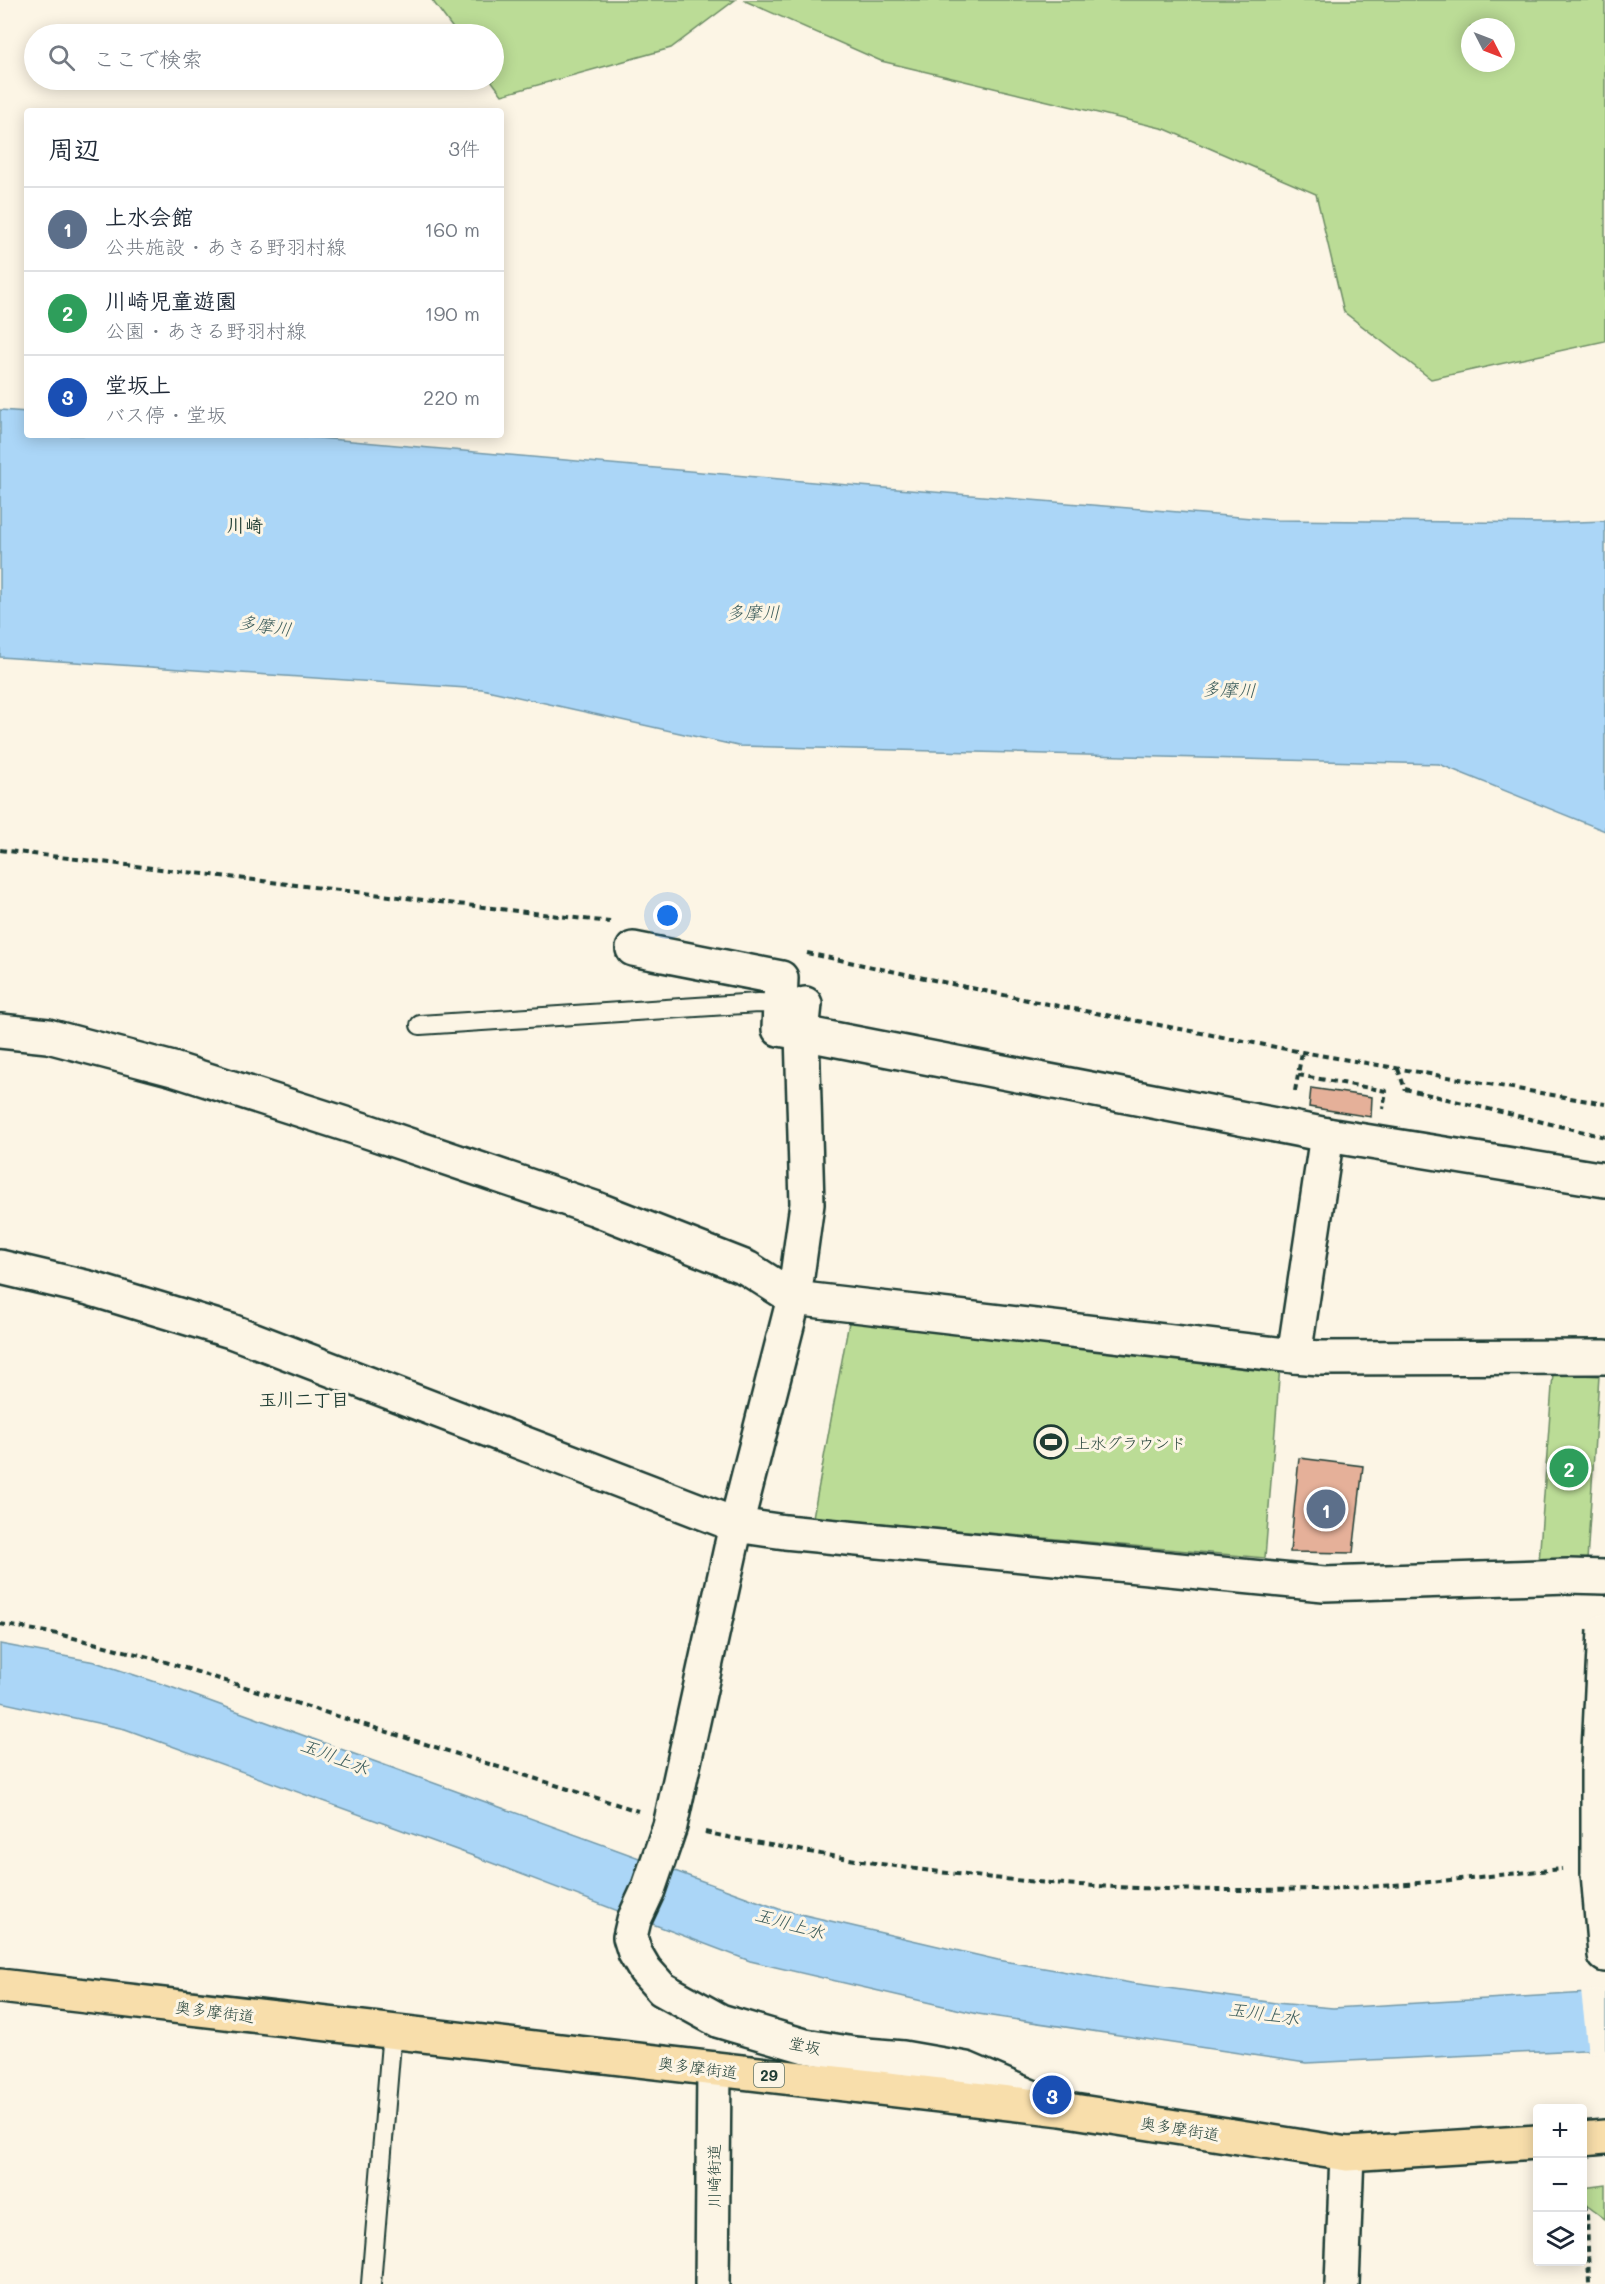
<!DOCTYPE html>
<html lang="ja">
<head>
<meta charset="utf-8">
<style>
	body { margin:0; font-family:Mali,"Klee One",sans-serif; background:#f6f6f7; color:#1f2937 }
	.controls { position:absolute; right:18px; bottom:18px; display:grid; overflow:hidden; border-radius:6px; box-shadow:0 3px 15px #0003 }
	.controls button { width:54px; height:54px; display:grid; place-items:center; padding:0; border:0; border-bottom:2px solid #e0e1e3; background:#fff; color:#1f2937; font:30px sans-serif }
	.compass { position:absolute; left:1461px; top:18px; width:54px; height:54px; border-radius:50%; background:#fff; box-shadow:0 3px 15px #0003; rotate:132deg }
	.you { position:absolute; left:668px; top:916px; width:21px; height:21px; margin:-15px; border:4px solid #fff; border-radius:50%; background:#1a73e8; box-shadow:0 0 0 9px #1a73e833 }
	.badge { display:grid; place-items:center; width:39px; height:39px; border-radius:50%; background:#0f766e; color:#fff; font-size:20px; font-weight:700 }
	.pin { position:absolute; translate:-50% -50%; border:3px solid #fff; box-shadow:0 2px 6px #0006 }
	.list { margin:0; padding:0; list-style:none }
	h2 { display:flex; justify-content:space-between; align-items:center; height:78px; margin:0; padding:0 24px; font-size:26px }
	h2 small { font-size:20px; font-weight:400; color:#747a83 }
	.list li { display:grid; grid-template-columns:39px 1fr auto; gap:18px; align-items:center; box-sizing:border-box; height:84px; padding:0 24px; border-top:2px solid #e0e1e3 }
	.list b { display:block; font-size:22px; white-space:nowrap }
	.list p { margin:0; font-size:20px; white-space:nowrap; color:#747a83 }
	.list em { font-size:20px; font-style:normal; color:#747a83 }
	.icon { flex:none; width:33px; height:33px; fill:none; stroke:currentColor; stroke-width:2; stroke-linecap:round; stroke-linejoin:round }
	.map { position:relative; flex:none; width:1605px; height:2284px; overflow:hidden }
	.search { position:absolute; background:#fff; box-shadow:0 3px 15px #0003; left:24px; top:24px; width:480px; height:66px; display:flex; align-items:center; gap:15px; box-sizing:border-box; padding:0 21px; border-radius:33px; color:#747a83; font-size:22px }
	.panel { position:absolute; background:#fff; box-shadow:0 3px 15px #0003; left:24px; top:108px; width:480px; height:330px; border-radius:6px }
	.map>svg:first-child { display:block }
</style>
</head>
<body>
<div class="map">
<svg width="1605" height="2284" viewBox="0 0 1605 2284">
	<rect width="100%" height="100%" fill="#fcf5e5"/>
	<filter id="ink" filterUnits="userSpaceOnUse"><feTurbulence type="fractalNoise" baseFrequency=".0167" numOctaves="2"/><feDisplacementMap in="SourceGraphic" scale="12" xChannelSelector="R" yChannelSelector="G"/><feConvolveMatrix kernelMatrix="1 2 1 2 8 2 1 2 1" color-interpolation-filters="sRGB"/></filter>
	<g filter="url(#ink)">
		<!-- green -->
		<g fill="#bbdc96" stroke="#6d8c65" stroke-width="1.5" fill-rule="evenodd">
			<polygon points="432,0 735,0 671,48 502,95 491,80 494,80 494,34 457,34"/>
			<path d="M743,0H1605V341L1431,379L1344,312L1316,194L1165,129L881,61ZM1470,27H1506V63H1470Z"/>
			<polygon points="849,1322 1280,1366 1265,1558 813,1517"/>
			<polygon points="1553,1373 1599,1376 1587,1561 1539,1562"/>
			<polygon points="1605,2185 1605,2219 1582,2202 1583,2188"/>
		</g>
		<!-- water -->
		<g fill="#abd6f7" stroke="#7399a9" stroke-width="1.5">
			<polygon points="0,410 27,412 27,435 285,435 824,483 1276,520 1549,523 1605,521 1605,831 1439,764 738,746 482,689 0,657"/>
			<polygon points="0,1644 95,1662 168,1686 779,1909 998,1960 1131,1983 1276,2003 1333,2008 1605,1992 1605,2049 1306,2063 978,2014 750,1961 476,1857 125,1729 0,1702"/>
		</g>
		<!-- pier -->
		<polygon fill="#fcf5e5" points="1605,1989 1605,2052 1588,2053 1581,1991"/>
		<!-- building -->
		<g fill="#e5b099" stroke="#1f3d34" stroke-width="1.5">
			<polygon points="1311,1088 1372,1097 1371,1117 1309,1107"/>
			<polygon points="1299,1458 1363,1466 1353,1553 1290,1552"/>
		</g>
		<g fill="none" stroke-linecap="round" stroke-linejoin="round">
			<defs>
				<g id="lane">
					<polyline points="420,1025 758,1003 781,1004"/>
					<polyline points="371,2284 392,2031"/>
				</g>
				<g id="street">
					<polyline points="633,949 781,978 779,1029 802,1033 805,1004"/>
					<polyline points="0,1031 48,1036 173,1069 370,1132 594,1208 747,1268 794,1298 1294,1356"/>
					<polyline points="1327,1135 1294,1356 1320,1358 1605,1357"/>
					<polyline points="0,1267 89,1288 231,1331 736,1525 785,1532 1324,1584 1568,1576 1605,1577"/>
					<polyline points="1043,2102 966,2069 903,2058 854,2054 805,2046 720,2021 662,1989 645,1970 635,1953 630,1937 634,1920 648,1890 670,1826 736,1525 794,1298 807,1204 802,1033 1327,1135 1605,1180"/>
					<polyline points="712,2284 714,2069"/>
					<polyline points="1342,2284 1347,2154"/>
				</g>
				<polyline id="secondary" points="1598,1873 1605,1955"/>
				<g id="primary">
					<polyline points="0,1986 1061,2109 1347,2154 1538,2142"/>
					<polyline points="1582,2139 1605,2137"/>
				</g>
			</defs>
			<!-- lane casing -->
			<use href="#lane" stroke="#1f3d34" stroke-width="22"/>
			<!-- street casing -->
			<use href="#street" stroke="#1f3d34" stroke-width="38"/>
			<!-- secondary casing -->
			<use href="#secondary" stroke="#1f3d34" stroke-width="38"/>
			<!-- primary casing -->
			<use href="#primary" stroke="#1f3d34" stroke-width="38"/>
			<!-- path -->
			<g stroke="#1f3d34" stroke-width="4" stroke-dasharray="6 4.5" stroke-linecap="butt">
				<polyline points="0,850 610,922"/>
				<polyline points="807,953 1032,1001 1302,1052 1605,1104"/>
				<polyline points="1398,1069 1405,1089 1605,1137"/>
				<polyline points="1298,1075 1386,1091 1383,1109"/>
				<polyline points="1295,1091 1302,1052"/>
				<polyline points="0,1624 58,1634 156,1659 638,1811"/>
				<path d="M705,1832C734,1839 765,1844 794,1849C975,1884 1161,1895 1345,1888C1418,1885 1490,1875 1562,1869"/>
				<polyline points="1582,2194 1587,2214 1589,2284"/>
			</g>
			<!-- lane -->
			<use href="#lane" stroke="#fcf5e5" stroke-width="18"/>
			<!-- street -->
			<use href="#street" stroke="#fcf5e5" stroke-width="33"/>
			<!-- secondary -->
			<use href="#secondary" stroke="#fcf5e5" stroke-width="33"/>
			<!-- primary -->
			<use href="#primary" stroke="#f8deab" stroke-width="33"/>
			<defs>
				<polyline id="secondary-bridge" points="1598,1873 1598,1772 1605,1630"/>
			</defs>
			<!-- secondary-bridge casing -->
			<use href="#secondary-bridge" stroke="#1f3d34" stroke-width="38" stroke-linecap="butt"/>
			<!-- secondary-bridge -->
			<use href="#secondary-bridge" stroke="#fcf5e5" stroke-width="33"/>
		</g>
	</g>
	<!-- icons -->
	<defs>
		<symbol id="stadium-ring" viewBox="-11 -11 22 22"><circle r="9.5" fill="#fcf5e5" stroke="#1f3d34" stroke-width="1.5"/><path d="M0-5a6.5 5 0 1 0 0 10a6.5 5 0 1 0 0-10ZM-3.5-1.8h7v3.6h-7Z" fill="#1f3d34"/></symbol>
	</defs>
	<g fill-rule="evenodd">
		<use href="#stadium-ring" x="1032" y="1423" width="38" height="38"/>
	</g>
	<g text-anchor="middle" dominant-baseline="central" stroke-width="6" stroke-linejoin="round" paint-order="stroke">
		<!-- shield labels -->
		<rect fill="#fcf5e5" stroke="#617469" stroke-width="1.5" x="754" y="2063" width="30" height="24" rx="4.5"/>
		<g font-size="15" font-weight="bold" fill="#1f3d34">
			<text x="769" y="2075">29</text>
		</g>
		<!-- poi labels -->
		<g font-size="16" fill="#1f3d34" stroke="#fcf5e5" text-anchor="start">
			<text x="1074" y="1442">上水グラウンド</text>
		</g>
		<!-- street labels -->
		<g font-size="16" fill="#1f3d34" stroke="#fcf5e5">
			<text transform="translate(215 2011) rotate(7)">奥多摩街道</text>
			<text transform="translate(805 2045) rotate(12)">堂坂</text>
			<text transform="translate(698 2067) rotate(7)">奥多摩街道</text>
			<text transform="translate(1180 2128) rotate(9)">奥多摩街道</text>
			<text transform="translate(713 2176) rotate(-90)">川崎街道</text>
		</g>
		<!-- neighbourhood labels -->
		<g font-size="18" font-weight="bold" fill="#1f3d34" stroke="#fcf5e5">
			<text x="245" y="525">川崎</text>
			<text x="304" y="1399">玉川二丁目</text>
		</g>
		<!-- water labels -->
		<g font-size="18" font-style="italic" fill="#3b5c5b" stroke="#fcf5e5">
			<text x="753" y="612">多摩川</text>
			<text transform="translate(265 625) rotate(9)">多摩川</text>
			<text transform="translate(1229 689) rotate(2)">多摩川</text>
			<text transform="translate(335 1756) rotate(21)">玉川上水</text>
			<text transform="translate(790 1923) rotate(16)">玉川上水</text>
			<text transform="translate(1264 2013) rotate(8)">玉川上水</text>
		</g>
	</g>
</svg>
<div class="controls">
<button>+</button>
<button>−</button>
<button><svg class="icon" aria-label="layers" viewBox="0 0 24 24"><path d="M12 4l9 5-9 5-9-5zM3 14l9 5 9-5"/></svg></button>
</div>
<svg class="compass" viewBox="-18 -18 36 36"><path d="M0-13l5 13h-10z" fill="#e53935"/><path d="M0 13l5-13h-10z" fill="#747a83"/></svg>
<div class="you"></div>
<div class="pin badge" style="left:1326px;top:1509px;background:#5c6f8a">1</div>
<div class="pin badge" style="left:1569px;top:1468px;background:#2e9e5b">2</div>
<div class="pin badge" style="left:1052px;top:2095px;background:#1a4fb4">3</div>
<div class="search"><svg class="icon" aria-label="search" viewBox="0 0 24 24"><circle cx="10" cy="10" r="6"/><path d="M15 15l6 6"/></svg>ここで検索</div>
<section class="panel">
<h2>周辺<small>3件</small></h2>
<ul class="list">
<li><span class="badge" style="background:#5c6f8a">1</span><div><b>上水会館</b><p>公共施設 · あきる野羽村線</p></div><em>160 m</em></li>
<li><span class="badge" style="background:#2e9e5b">2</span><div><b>川崎児童遊園</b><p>公園 · あきる野羽村線</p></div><em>190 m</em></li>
<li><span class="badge" style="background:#1a4fb4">3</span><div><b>堂坂上</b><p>バス停 · 堂坂</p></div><em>220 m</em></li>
</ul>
</section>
</div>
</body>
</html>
